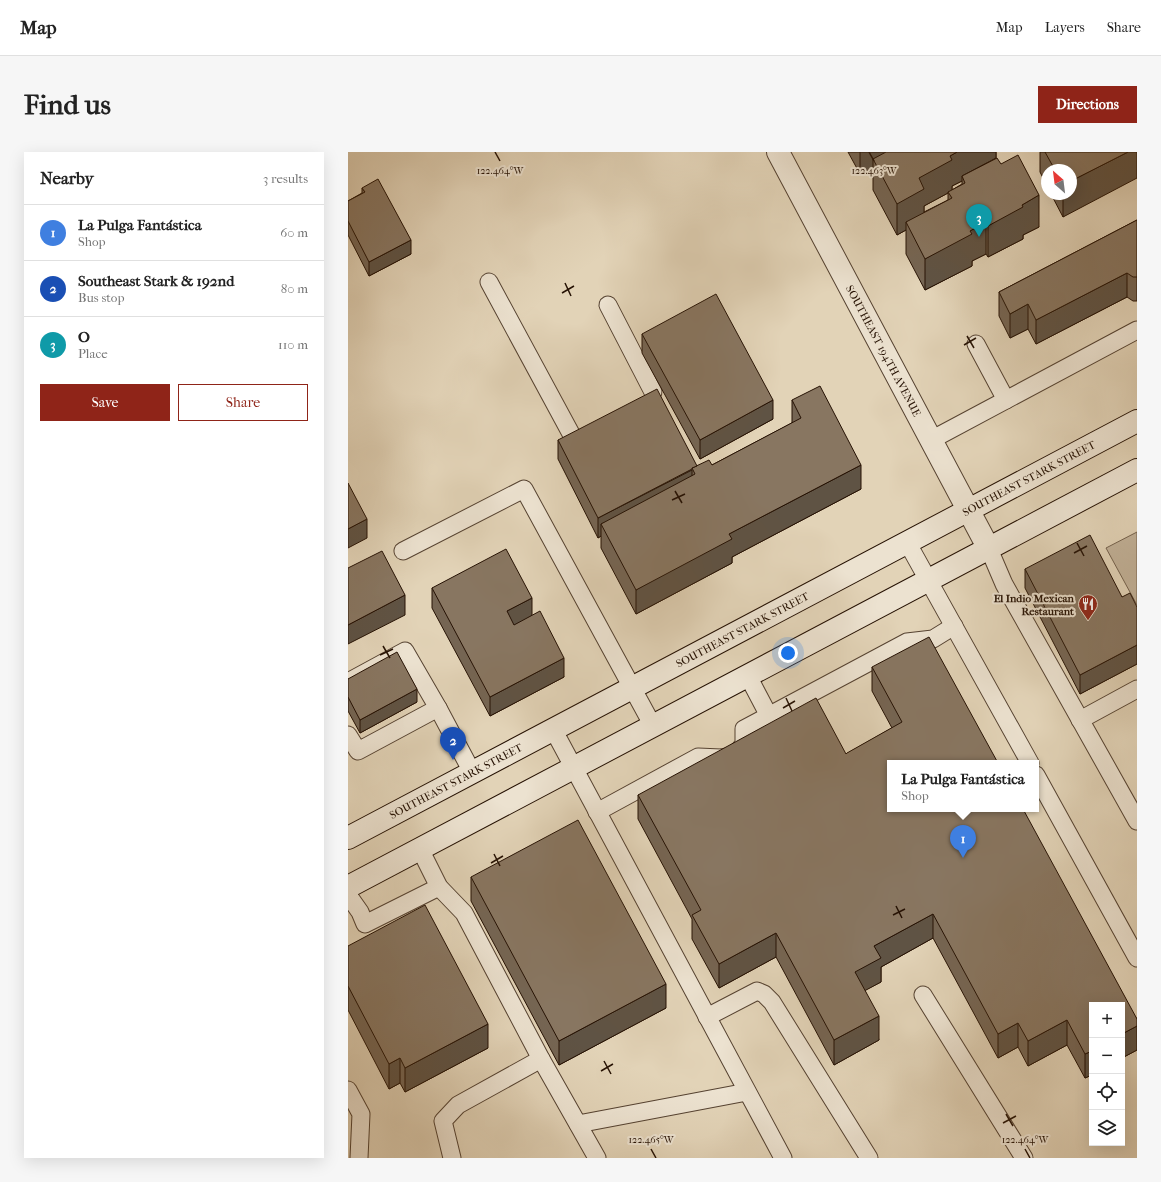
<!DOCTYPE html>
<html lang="en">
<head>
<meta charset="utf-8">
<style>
	body { margin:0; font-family:"IM FELL French Canon",serif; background:#f6f6f6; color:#222 }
	.controls { position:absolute; right:12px; bottom:12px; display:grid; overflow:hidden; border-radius:0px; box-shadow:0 4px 16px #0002 }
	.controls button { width:36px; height:36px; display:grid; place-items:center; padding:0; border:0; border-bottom:1px solid #e0e0e0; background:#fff; color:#222; font:20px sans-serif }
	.compass { position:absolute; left:693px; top:12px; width:36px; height:36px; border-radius:50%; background:#fff; box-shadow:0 4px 16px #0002; rotate:332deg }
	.you { position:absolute; left:440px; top:501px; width:14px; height:14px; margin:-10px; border:3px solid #fff; border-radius:50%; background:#1a73e8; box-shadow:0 0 0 6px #1a73e833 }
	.badge { display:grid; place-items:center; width:26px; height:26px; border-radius:50%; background:#8f2418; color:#fff; font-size:13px; font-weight:700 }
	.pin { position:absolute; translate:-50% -33px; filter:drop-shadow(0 1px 2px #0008) }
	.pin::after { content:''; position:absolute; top:21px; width:14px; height:12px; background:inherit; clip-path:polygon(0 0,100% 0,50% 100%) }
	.popup { position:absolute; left:539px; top:608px; width:152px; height:52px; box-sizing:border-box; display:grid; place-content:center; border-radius:0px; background:#fff; filter:drop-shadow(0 1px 3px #0005); font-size:13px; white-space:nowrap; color:#767676 }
	.popup b { font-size:15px; color:#222 }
	.popup::after { content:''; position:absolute; left:50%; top:100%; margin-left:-8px; border:8px solid transparent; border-top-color:#fff }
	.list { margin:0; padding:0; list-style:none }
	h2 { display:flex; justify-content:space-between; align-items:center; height:52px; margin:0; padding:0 16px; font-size:17px }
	h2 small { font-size:13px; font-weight:400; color:#767676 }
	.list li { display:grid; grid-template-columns:26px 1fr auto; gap:12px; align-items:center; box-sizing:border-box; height:56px; padding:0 16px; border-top:1px solid #e0e0e0 }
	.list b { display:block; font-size:15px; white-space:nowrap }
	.list p { margin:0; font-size:13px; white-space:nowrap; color:#767676 }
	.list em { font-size:13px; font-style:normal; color:#767676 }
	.actions { display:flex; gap:8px; padding:12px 16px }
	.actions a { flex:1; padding:9px 0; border:1px solid #8f2418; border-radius:0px; text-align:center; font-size:14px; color:#8f2418 }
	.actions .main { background:#8f2418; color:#fff }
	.icon { flex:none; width:22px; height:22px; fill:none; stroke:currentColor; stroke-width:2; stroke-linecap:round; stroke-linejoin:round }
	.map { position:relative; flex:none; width:789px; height:1006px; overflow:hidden; border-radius:0px }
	header { display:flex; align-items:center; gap:24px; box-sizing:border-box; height:56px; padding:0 20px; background:#fff; border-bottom:1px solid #e0e0e0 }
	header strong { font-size:19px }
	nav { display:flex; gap:22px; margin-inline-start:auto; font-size:14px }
	.intro { display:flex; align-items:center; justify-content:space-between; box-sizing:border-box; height:96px; padding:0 24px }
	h1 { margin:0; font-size:28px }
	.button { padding:10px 18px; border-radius:0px; background:#8f2418; color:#fff; font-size:14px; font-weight:700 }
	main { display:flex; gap:24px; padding:0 24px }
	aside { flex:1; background:#fff; border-radius:0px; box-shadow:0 4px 16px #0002 }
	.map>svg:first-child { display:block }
</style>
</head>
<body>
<header>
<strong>Map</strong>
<nav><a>Map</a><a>Layers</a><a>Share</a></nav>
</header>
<div class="intro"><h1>Find us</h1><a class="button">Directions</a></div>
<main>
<aside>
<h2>Nearby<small>3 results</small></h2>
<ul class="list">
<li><span class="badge" style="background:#3f7fe0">1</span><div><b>La Pulga Fantástica</b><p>Shop</p></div><em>60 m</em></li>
<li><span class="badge" style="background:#1a4fb4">2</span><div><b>Southeast Stark &amp; 192nd</b><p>Bus stop</p></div><em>80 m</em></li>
<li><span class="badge" style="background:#0f9aa8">3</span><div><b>O</b><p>Place</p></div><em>110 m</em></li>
</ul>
<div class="actions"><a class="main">Save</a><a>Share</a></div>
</aside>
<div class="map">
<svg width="789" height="1006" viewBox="0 0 789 1006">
	<rect width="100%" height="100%" fill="#e2d3b7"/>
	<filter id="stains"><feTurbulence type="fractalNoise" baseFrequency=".005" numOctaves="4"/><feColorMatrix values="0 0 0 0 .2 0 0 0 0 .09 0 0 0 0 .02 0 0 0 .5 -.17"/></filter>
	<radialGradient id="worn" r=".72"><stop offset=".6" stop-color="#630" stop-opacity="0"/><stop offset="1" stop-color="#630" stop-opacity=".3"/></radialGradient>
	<!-- green -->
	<polygon fill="#c2b299" stroke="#74624e" points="789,380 789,453 758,396"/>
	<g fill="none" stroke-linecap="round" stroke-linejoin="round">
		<defs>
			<g id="lane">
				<polyline points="141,130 228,291"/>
				<polyline points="260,153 305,240"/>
				<polyline points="628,192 658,248"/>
				<polyline points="583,288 789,178"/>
				<polyline points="559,390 682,611"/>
				<polyline points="641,397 656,432 789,669"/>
				<polyline points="55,399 176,337 305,574"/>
				<polyline points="400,524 421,564"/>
				<polyline points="0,530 57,499 90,556 124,620"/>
				<polyline points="732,568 789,537"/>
				<polyline points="205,577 435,1006"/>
				<polyline points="0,583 10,599 90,556"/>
				<polyline points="688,623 789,806"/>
				<polyline points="249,660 350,605 373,606 386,604 396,592 396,577 559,490 585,487 606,474"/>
				<polyline points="72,697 91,735 116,761 193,907 249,1006"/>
				<polyline points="0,743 12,760 17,772 91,735"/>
				<polyline points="575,843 676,1006"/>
				<polyline points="359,865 409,839 416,842 424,850 521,1006"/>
				<polyline points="0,938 13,962 11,1006"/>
				<polyline points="230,972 399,940"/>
				<polyline points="104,1006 95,969 110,953 193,907"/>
			</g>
			<g id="street">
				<path id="s1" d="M430,0L641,397"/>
			</g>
			<g id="secondary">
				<path id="s2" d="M0,686L789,269"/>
				<polyline points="0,735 789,318"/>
			</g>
		</defs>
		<!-- lane casing -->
		<use href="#lane" stroke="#554231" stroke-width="19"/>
		<!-- street casing -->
		<use href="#street" stroke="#554231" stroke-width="24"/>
		<!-- secondary casing -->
		<use href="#secondary" stroke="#261204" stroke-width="24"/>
		<!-- lane -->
		<use href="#lane" stroke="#ece2d0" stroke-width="17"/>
		<!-- street -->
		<use href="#street" stroke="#ece2d0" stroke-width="22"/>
		<!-- secondary -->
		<use href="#secondary" stroke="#ece2d0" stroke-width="22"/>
	</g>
	<!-- wall -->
	<g fill="#756553" stroke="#261204" fill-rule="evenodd">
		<path d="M500,0H648V6L691,75L675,83V87L640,105L638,102L624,109V114L577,138L558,102V78L549,83L525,38V16L512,22ZM614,29V32L604,38V34ZM600,41V48L576,60V54Z"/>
		<polygon points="692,0 789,0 715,65 703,42 723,42 723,18 699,18 699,34 692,20"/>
		<polygon points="14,36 63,102 21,124 0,83 0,49 14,41"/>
		<polygon points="789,68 789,149 785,149 779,145 688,192 680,177 662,186 651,164 651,140"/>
		<polygon points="294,182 425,267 352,307 294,201"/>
		<polygon points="444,248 513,337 384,405 384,411 288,462 253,396 253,384 250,386 210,307 210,288 349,314 364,313 444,271"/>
		<polygon points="677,417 774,445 789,455 789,512 732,542 677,436"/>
		<polygon points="84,436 184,464 216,525 142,564 84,456"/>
		<polygon points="524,515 789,867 789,898 774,906 774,853 744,853 744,923 737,926 719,893 680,914 670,895 650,906 585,786 533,815 533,830 517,838 531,888 486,913 428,805 371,836 344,787 344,767 290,667 290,643 498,602 544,576 524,539"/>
		<polygon points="0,527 69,550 12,581 0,559"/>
		<polygon points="123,725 318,856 211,913 123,749"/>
		<polygon points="0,794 140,896 57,940 52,931 41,937 0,858"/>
	</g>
	<!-- shaded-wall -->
	<g fill="#5f5344" stroke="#261204">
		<polygon points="512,0 549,0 525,7 525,16 512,22"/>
		<polygon points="609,0 648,0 648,6 614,24 614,29 604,34 604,39 600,40 600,41 576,54 576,68 558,70 558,78 549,83 549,52 571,26 602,4"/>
		<polygon points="780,0 789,0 789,26 715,65 715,42 723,42 723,29"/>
		<polygon points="691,43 691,75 675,83 675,87 640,105 640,74 674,53"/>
		<polygon points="638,70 638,102 624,109 624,114 577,138 577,107 622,79"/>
		<polygon points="63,88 63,102 21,124 21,110"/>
		<polygon points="779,121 779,145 688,192 688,168"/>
		<polygon points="680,152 680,177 662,186 662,162"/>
		<polygon points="425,248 425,267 352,307 352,288"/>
		<polygon points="513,313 513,337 384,405 384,411 288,462 288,438 381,382"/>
		<polygon points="344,318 344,337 253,372 253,384 250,386 250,366"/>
		<polygon points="19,367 19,386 0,396 0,377"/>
		<polygon points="57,443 57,463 0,492 0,473"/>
		<polygon points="184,446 184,465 159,478 159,459"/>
		<polygon points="789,493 789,512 732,542 732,523"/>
		<polygon points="216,506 216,525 142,564 142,545"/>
		<polygon points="69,537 69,550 12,581 12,568"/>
		<polygon points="585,762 585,786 533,815 533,830 507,844 507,820 526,794"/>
		<polygon points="428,781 428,805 371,836 371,812"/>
		<polygon points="318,832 318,856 211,913 211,889"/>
		<polygon points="531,864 531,888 486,913 486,888"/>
		<polygon points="719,868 719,893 680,914 680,889"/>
		<polygon points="670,871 670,895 650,906 650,882"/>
		<polygon points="140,872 140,896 57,940 57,916"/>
		<polygon points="789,874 789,898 774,906 774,882"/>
		<polygon points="744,899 744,923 737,926 737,902"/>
		<polygon points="52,906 52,931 41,937 41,912"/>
	</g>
	<!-- building -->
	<g fill="#887661" stroke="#261204">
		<polygon points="538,0 609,0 602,4 604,8 571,26 576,37 549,52 525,7"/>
		<polygon points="697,0 780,0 723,29 723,18 707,18"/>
		<polygon points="670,3 691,43 674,53 675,55 640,74 638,70 622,79 624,82 577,107 558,70 604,46 600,40 617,31 614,24 649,6 653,12"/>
		<polygon points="30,27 63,88 21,110 0,69 0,49 17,40 14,36"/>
		<polygon points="789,68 789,125 785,125 779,121 688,168 680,152 662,162 651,140"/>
		<polygon points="368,142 425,248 352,288 294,182"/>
		<polygon points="472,234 513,313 381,382 384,387 288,438 253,372 347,322 344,316 361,308 364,313 453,266 444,248"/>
		<polygon points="309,237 349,314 344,316 344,317 250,366 210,288"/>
		<polygon points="0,331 19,367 0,377"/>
		<polygon points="742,383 774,445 782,441 789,455 789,493 732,523 677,417"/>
		<polygon points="158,397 184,446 159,459 166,473 192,459 216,506 142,545 84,436"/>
		<polygon points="34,399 57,443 0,473 0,416"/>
		<polygon points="581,485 650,611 542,611 542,657 675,657 789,867 789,874 774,882 774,853 744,853 744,899 737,902 719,868 680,889 670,871 650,882 585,762 526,794 533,806 507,820 531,864 486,888 428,781 371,812 344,763 353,758 290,643 468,546 498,602 499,601 554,570 524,515"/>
		<polygon points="49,500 69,537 12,568 0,545 0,527"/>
		<polygon points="230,668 318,832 211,889 123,725"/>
		<polygon points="77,753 140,872 57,916 52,906 41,912 0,834 0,794"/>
	</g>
	<!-- ticks -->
	<path fill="none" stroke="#261204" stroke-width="1.5" d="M147,0L152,9M521,0L526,9M217,131L223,144M214,141L226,134M619,184L626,196M616,193L628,186M327,339L334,351M324,348L337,342M729,391L736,404M726,401L739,394M35,494L42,506M32,503L45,497M438,546L444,559M435,556L447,549M146,702L152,714M143,711L155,704M548,754L554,766M545,763L557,757M256,909L263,922M253,919L265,912M658,962L665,974M655,971L668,964M303,997L308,1006M677,997L682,1006"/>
	<!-- icons -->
	<defs>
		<symbol id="restaurant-pin" viewBox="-11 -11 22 30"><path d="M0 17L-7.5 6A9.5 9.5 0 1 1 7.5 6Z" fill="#8f2418" stroke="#ece2d0"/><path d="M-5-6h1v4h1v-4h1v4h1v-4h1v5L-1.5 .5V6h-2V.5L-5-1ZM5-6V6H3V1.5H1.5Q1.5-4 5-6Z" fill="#fff"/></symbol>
	</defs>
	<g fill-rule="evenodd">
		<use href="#restaurant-pin" x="729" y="441" width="22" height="30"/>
	</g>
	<g text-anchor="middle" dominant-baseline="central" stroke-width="4" stroke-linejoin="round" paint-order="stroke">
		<!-- street labels -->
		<g font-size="11" fill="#261204" stroke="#ece2d0">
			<text stroke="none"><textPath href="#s1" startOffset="225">SOUTHEAST 194TH AVENUE</textPath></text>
			<text stroke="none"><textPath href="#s2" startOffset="770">SOUTHEAST STARK STREET</textPath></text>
			<text stroke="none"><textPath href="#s2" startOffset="446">SOUTHEAST STARK STREET</textPath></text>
			<text stroke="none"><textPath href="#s2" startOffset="122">SOUTHEAST STARK STREET</textPath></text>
		</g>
		<!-- poi labels -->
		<g font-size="11" font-weight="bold" fill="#261204" stroke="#ece2d0" text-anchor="end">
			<text x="726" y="446">El Indio Mexican<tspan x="726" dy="13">Restaurant</tspan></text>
		</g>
	</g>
	<g font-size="10" text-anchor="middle" fill="#261204" stroke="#ece2d0" stroke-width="4" stroke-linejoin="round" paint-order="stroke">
		<text x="152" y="22">122.464°W</text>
		<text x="526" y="22">122.463°W</text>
		<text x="303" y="991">122.465°W</text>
		<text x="677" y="991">122.464°W</text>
	</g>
	<rect width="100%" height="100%" filter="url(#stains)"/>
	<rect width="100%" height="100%" fill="url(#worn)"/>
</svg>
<div class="controls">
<button>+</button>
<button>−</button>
<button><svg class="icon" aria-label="locate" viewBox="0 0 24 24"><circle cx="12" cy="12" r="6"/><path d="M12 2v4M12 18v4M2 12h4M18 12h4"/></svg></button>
<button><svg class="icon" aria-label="layers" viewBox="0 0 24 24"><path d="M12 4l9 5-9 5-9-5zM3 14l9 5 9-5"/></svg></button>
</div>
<svg class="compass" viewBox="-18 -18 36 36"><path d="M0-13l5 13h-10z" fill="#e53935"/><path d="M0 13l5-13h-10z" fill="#767676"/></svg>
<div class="you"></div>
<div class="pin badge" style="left:615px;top:706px;background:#3f7fe0">1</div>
<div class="popup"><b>La Pulga Fantástica</b>Shop</div>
<div class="pin badge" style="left:105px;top:608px;background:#1a4fb4">2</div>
<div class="pin badge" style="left:631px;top:85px;background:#0f9aa8">3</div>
</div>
</main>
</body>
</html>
